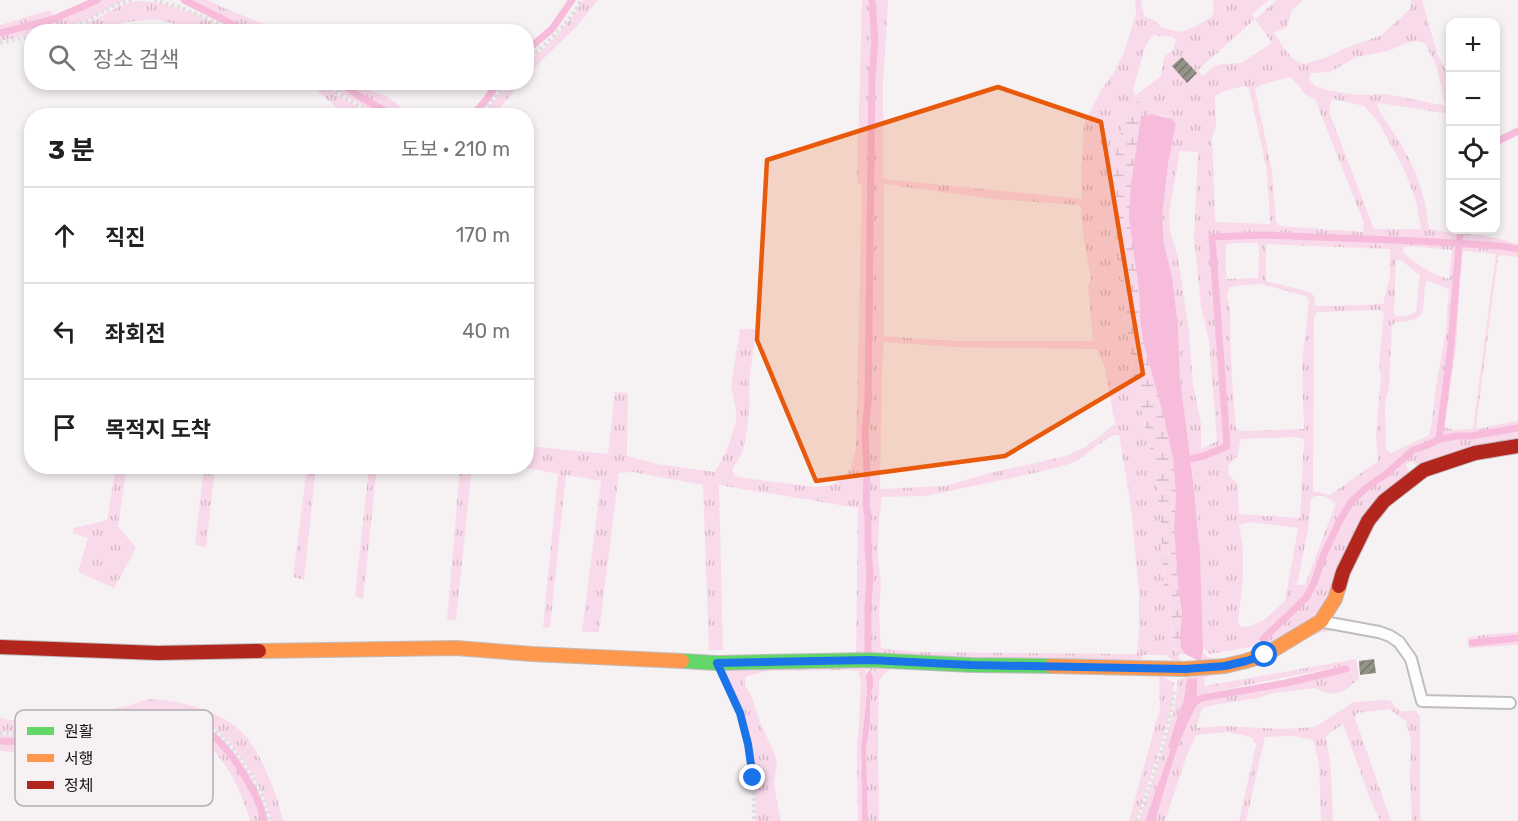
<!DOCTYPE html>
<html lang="ko">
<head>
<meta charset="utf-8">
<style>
	body { margin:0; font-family:Rubik,"Noto Sans KR",sans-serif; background:#f6f6f6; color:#202124 }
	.controls { position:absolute; right:18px; top:18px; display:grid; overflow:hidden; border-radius:12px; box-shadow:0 3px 9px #0003 }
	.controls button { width:54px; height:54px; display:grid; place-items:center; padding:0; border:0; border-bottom:2px solid #e0e0e0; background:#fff; color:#202124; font:30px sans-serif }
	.stop { position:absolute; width:18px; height:18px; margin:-14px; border:4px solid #1a73e8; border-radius:50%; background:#fff }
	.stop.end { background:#1a73e8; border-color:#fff; box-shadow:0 2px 6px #0008 }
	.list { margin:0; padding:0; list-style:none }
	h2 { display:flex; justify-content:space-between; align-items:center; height:78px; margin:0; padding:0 24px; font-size:26px }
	h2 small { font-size:20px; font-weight:400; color:#757577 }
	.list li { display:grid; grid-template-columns:39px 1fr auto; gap:18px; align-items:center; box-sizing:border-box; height:96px; padding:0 24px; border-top:2px solid #e0e0e0 }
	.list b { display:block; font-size:22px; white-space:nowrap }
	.list em { font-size:20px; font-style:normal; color:#757577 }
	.icon { flex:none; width:33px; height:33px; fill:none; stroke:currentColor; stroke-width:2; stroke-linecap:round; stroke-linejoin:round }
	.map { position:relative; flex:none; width:1518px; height:821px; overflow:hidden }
	.search { position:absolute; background:#fff; box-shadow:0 3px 9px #0003; left:24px; top:24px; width:510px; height:66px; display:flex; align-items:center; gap:15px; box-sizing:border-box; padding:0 21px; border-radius:24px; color:#757577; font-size:22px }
	.panel { position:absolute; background:#fff; box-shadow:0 3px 9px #0003; left:24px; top:108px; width:510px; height:366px; border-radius:24px }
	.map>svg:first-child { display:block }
</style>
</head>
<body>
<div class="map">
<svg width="1518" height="821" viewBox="0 0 1518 821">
	<defs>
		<pattern id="grass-tufts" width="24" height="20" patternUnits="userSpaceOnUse" patternTransform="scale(1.5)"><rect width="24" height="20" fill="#f9daea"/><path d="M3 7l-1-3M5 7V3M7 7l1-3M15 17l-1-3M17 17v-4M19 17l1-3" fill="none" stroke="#d5bac8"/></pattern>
		<pattern id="wetland-marsh" width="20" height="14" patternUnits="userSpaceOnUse" patternTransform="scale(1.5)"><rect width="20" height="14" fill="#f9daea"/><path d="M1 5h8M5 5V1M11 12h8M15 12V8" fill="none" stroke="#d5bac8"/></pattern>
		<pattern id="building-hatch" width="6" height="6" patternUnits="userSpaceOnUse" patternTransform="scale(1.5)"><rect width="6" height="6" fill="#939388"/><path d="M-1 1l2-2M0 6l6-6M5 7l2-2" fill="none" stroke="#77776e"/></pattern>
	</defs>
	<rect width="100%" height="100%" fill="#f6f2f4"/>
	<!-- grass -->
	<g fill="url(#grass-tufts)" fill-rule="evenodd">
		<path d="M100,0H125C113,4 103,12 92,18C73,26 52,32 32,32L31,34L0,41V35C35,28 69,17 100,0Z"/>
		<polygon points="189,0 208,0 224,8 282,31 264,31 238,26"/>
		<path d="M583,0H598L576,27L538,64L527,76V64C534,56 543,49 551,41C564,29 574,15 583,0Z"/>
		<polygon points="862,0 870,0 874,41 870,75 867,402 863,433 865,472 865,505 866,516 866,547 868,573 866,607 867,653 856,656 858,508 719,485 723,650 709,650 703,485 633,472 619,473 599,632 582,632 601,481 566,475 550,627 543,628 558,474 522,467 526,466 527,446 608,454 615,392 628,393 627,456 657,464 715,472 728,447 736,421 736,410 731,386 740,329 756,329 749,384 750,402 747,431 743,451 732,470 735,476 744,478 816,487 832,485 844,477 851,468 856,448 862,185 857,183"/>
		<path d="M874,0H888L883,86V179L1082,199L1081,176L1084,123L1101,90L1114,72L1124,53L1136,13L1135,0H1141L1144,16L1156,21L1162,28L1181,32L1194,27L1212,17L1214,8L1213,0H1269L1252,14L1255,19L1277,0H1303L1292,10L1287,27L1274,33L1283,47L1293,59L1304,64L1328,57L1343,49L1382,35L1411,8V0H1422L1438,56L1446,71L1450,93V114L1379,103L1377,105C1382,118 1392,129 1399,141C1417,171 1425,194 1429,229L1454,233L1455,230H1460L1457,243C1375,236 1292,233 1210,235L1225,445L1203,455L1190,459L1180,378L1178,326L1172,276L1164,244L1162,218L1168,164L1176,124C1168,113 1154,114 1141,116L1148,99L1138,101L1125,115L1113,164L1116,250L1134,377L1155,470L1161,525L1164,589L1170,591C1171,615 1168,639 1181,661L1201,662L1203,652L1208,657L1220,660L1237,656L1253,650L1287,620L1308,599L1315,584L1326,554L1341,521L1352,503L1367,489L1387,476L1413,451L1429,447L1441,440L1458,438H1471L1518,429V443L1470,450L1418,467L1412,461L1406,465L1409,472L1379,500L1358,526L1342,561L1335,585L1328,600L1308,623L1266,649L1242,659L1222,662L1180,665L1174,662L1166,655H1143L1141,662L1138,665L1061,662L969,661L870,655L869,608L871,573L869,547L870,516L867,492L868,472L866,433L870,402L873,75L877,41ZM1255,19L1272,43L1241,63L1224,64L1214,66L1203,76L1198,70ZM1153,35L1172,37L1176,40L1173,50L1164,57L1161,76L1136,95L1133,90L1145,47ZM1416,41L1425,43L1436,65L1446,106L1386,94L1357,95L1327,90L1315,86L1309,79L1311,73L1330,72L1357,57L1388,51L1407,43ZM1290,77C1301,86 1300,93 1315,99L1364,223L1363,232L1280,226L1276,222L1272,171L1255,89L1261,85ZM1244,86L1249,88L1267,171L1270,224L1215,222L1212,138L1216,125L1215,96L1221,92ZM1333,99L1364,106L1379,123L1404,169L1416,201L1421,229H1374L1329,112L1330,104ZM1180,151L1198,152L1194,237L1201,307L1209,341L1217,441L1201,449V424L1193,384L1189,332L1178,257L1174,245L1170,229L1169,214ZM884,184L993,199L1078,205L1081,208L1083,234L1091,279L1088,287L1093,341H954L884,336ZM884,342L952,347L1097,349L1105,369L1115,424L1085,447L1066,456L990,473L945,486L880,489L882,372ZM1114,435H1119L1131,507L1139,594V632L1137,654L916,652L881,648L879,616L881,584L878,557L879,520L882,497L926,496L1035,473L1066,465L1079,460L1096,446Z"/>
		<path d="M135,1C170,0 204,19 235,31H197L180,25L155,19L126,22L97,31H59C73,28 87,24 100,17C112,10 122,4 135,1Z"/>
		<polygon points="50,10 54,17 0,32 0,25"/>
		<path d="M307,83H326L338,95L371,115C365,116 357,117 351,116C337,113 321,90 307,83Z"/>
		<polygon points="330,83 339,83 357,96 392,115 378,115 340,92"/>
		<polygon points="344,83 356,83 371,91 386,96 396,103 411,115 398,115 358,93"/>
		<polygon points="509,83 521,83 494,115 482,115"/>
		<polygon points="1463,230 1473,230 1472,234 1501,239 1518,244 1518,247 1501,244 1461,242"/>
		<path d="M1266,237L1457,245L1449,345L1438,438L1427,444L1412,449L1385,473L1365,487L1350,501L1338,519L1323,553L1312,583L1305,597L1285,618L1251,647L1210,654L1203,648L1202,643L1200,554L1191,460L1204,458L1228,447L1214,238ZM1236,243H1257L1259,246L1258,278L1226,279V244ZM1266,244L1390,249V276L1383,304L1336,306H1315L1314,296L1310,292L1266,281ZM1410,246L1452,250L1449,279C1431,274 1417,265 1403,252L1404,247ZM1399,259L1420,275L1416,312L1405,316H1396L1394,313L1396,262ZM1427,280L1449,289L1446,332L1436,385L1432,422L1429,435L1391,453L1386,449L1385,403L1389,388L1392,326L1395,322C1436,321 1418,306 1427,280ZM1260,284L1306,296L1309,301L1302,363L1304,429L1242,431L1236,428L1231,365L1230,309L1227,294L1229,288L1235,286ZM1378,310L1384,312L1379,363L1381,377L1376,435L1378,461L1330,495L1313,491L1314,317L1317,312ZM1295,437L1304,439L1300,518L1239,514L1238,484L1229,475L1228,465L1237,456L1241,439ZM1315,496H1324L1336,503L1305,585H1297L1308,530L1310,506L1311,499ZM1249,522L1298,528L1285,601L1264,620L1251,626L1242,627L1238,624L1243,576V548L1239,525Z"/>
		<path d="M1460,246L1501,248L1518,250V257L1501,255L1498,257L1476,426L1478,429L1515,421H1518V426L1471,434L1441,437L1452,345ZM1465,251L1496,254L1473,429L1454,430L1447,428L1445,425L1456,346L1462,254Z"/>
		<polygon points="116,467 127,467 118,526 136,548 114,588 78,572 88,538 73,533 74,528 107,520"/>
		<polygon points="204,467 215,467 206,548 195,544"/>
		<polygon points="307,467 316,467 304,580 293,577"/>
		<polygon points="369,467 377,467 363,599 355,596"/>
		<polygon points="460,467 472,467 456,620 447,620"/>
		<path d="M1320,629H1336L1320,633L1204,678L1205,686L1356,659L1359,678C1350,687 1341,696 1328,693C1323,692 1320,689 1314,688L1273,693L1258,698L1209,706L1202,709L1196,728L1225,726L1282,729L1315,727L1354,702L1388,700L1391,701C1397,711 1403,713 1414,710L1420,716V821H1412L1410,779L1411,741L1406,721L1389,709L1357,713L1355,718L1391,821H1380L1369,796L1343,724L1326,736L1331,769L1333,821H1321L1319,764L1313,740L1293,736L1265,737L1246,821H1239L1256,745L1252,737L1227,732L1196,735L1187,755L1165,821H1155C1167,781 1177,738 1198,702L1347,673V667L1343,666L1197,695L1187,679L1180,723L1145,821H1139L1159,761L1174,711L1178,680Z"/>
		<polygon points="1518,632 1518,636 1472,641 1469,642 1472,644 1516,639 1518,639 1518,645 1469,648 1467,638 1480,635"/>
		<path d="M856,664L894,667L883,675L879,682L878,736L879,821H868L866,750L870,725V697L873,687V678L870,669L866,668L867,693L861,748L862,766L861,776L862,783V821H858L857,758L861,683L858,671L848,670L766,671L745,677V685L752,697L759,720L774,752L777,765L774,782L776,797L781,821H756C755,785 753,749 742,715C737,702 730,689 725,676L726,671L731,668L739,667Z"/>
		<polygon points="1159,674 1174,683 1171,710 1156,760 1136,821 1129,821 1160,708"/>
		<path d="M150,699C181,701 215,709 240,730C251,741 259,755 265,769C273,786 279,802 283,821H271C268,800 255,777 242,759C220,727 202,715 163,713C144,712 126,713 108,718C95,721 82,727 69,729C46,734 23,733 0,732V718C39,726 63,720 100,711C109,709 119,708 128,706C135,703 142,701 150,699Z"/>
		<path d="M152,715C166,716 180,716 193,720C227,731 263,788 268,821H265C262,801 250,780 238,763C215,727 191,716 149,718C137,718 125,719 113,723C95,728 78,736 60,739C40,742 20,741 0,739V735L53,736L71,732L123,718Z"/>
		<path d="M164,720C170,721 177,721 183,722C213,729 232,756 246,782C252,794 260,807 262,821H250C240,785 217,737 176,730C164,728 151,728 139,730C129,731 117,732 107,735C94,739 83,747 69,750C47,754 22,753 0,751V742C20,744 41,745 60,742C80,739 98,729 118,725C133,721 148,721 164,720Z"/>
	</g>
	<!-- wetland -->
	<path fill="url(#wetland-marsh)" d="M1149,99L1141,116L1131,185L1139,290L1140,319L1143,341L1164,418L1173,458L1176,496L1174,528L1178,587L1182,613L1180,635L1185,654L1178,655C1169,635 1171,613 1170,591L1164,589L1161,525L1155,470L1134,377L1116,250L1113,164L1125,115L1138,101Z"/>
	<!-- water -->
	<g fill="#f7bcdb">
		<polygon points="1152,114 1172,119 1176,124 1168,164 1162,218 1164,244 1172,276 1178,326 1180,378 1193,481 1200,554 1203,650 1201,662 1185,654 1181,648 1180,635 1182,613 1178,587 1174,528 1176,496 1173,458 1164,418 1143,341 1140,319 1139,290 1129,218 1131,185 1141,116"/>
		<polygon points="870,669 873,678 873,687 870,697 870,724 866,750 868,821 862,821 862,783 861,776 862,766 861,748 867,693 866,675"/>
		<path d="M1197,678V695L1201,698C1178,735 1168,779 1155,821H1145L1180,723L1187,679Z"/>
	</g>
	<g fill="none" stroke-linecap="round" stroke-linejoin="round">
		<!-- stream -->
		<g stroke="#f7bcdb" stroke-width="7">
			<polyline points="184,0 238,27 257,32"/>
			<polyline points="0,33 54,19 97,0"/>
			<polyline points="526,51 552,29 572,0"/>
			<polyline points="341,82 357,95 394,116"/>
			<polyline points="472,116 486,100 498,82"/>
			<polyline points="1496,142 1518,131"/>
			<polyline points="1439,439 1457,436 1471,436 1518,428"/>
			<polyline points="1190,459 1204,456 1227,446 1212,237 1266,235 1418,241 1501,246 1518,249"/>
			<polyline points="1263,639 1306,598 1314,583 1324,554 1340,520 1351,502 1366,488 1386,474 1413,450 1428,445 1439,439 1451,345 1459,244 1461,230"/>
			<polyline points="1472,643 1518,638"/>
			<polyline points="868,653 868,607 870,573 868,547 868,516 866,505 867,472 865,433 868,402 872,75 875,41 872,0"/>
			<polyline points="1194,703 1201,698 1286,683 1346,669"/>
			<path d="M0,741C20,742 40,744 59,741C79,738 97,728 116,723C127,721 137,720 148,719C191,717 217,730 239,767C249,783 261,802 264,821"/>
			<polyline points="1172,746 1184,708"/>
		</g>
	</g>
	<!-- building -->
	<g fill="url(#building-hatch)">
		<polygon points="1182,57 1197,73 1187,83 1172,66"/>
		<polygon points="1374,659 1376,673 1360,675 1359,661"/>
	</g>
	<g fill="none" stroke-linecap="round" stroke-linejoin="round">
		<defs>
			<polyline id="lane" points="1324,622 1379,632 1390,636 1399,642 1411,659 1422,701 1510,703"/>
			<polyline id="fast" points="682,661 717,663 870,660 971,665 1051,666"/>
			<g id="slow">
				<polyline points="259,651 456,648 532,654 682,661"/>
				<polyline points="1051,666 1185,669 1225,666 1246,661 1265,655 1321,621 1335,599 1339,586"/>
			</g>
			<g id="jam">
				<polyline points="1339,586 1343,572 1368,521 1384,501 1424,470 1475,453 1518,446"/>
				<polyline points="0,647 158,653 259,651"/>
			</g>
		</defs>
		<!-- lane casing -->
		<use href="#lane" stroke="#c0bdbf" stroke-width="14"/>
		<!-- fast casing -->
		<use href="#fast" stroke="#c0bdbf" stroke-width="16"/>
		<!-- slow casing -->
		<use href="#slow" stroke="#c0bdbf" stroke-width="16"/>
		<!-- jam casing -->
		<use href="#jam" stroke="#c0bdbf" stroke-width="16"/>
		<!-- path -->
		<g stroke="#e0dedf" stroke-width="4" stroke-dasharray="3 3" stroke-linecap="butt">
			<polyline points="154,0 182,8 240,32"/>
			<polyline points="51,32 85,22 115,5 132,0"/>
			<polyline points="0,43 32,36"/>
			<path d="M526,61C549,40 566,28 581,0"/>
			<polyline points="328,82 339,94 375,116"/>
			<polyline points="480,116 507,82"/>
			<path d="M728,688C732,697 737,705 740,714C752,748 754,785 754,821"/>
			<path d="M0,733C23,734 46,735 68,731C82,729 94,723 108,720C133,713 179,709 202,722C218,731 230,744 241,760C253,778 266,799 270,821"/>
			<path d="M1137,821C1151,779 1169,736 1174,692"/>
		</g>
		<!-- lane -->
		<use href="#lane" stroke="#fefdfd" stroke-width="10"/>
		<!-- fast -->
		<use href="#fast" stroke="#63d668" stroke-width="14"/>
		<!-- slow -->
		<use href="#slow" stroke="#ff974d" stroke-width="14"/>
		<!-- jam -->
		<use href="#jam" stroke="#b3261e" stroke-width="14"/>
	</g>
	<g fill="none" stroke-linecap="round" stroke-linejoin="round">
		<!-- route -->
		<polyline stroke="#1a73e8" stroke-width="8" points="753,778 748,744 740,713 717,663 870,660 971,665 1185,669 1225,666 1246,661 1265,655"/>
	</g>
	<!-- marked area -->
	<path fill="#e8590c" fill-opacity="0.2" stroke="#e8590c" stroke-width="4.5" stroke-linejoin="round" d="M998,87L1101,122L1143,374L1005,456L816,481L757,340L767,160Z"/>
	<!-- legend -->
	<rect x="15" y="710" width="198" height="96" rx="9" fill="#f7f1f4" stroke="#b4afb1" stroke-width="1.5"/>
	<rect x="27" y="727" width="27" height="8" fill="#63d668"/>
	<rect x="27" y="754" width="27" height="8" fill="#ff974d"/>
	<rect x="27" y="781" width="27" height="8" fill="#b3261e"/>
	<g font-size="16" fill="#171516">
		<text x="64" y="737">원활</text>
		<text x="64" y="764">서행</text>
		<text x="64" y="791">정체</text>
	</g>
</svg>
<div class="controls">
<button>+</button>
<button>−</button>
<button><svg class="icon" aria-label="locate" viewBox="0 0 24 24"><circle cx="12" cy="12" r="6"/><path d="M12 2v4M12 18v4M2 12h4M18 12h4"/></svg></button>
<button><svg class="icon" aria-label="layers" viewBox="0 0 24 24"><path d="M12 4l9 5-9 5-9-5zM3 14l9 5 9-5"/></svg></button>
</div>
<div class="stop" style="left:1265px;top:655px"></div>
<div class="stop end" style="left:753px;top:778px"></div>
<div class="search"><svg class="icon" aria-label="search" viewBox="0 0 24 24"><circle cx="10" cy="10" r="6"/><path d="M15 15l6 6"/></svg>장소 검색</div>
<section class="panel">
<h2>3 분<small>도보 · 210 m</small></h2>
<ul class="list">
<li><svg class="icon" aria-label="ahead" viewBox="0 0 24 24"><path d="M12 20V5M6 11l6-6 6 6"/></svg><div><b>직진</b></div><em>170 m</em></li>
<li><svg class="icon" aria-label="left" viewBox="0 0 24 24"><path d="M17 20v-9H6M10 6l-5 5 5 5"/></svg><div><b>좌회전</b></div><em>40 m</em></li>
<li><svg class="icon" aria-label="arrive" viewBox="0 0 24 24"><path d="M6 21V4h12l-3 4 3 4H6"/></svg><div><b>목적지 도착</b></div></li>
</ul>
</section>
</div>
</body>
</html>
